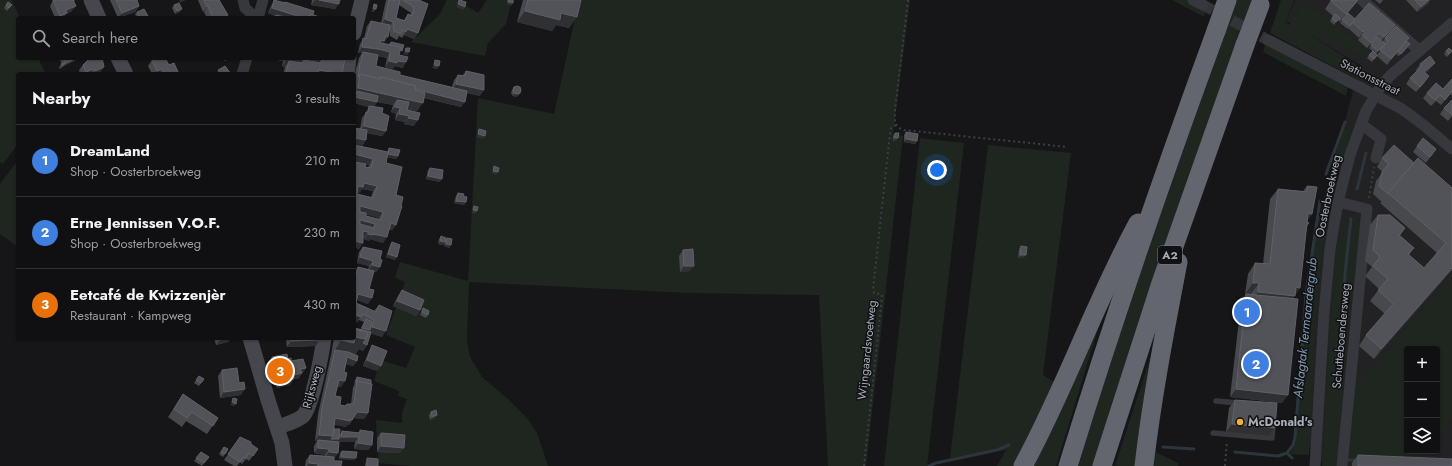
<!DOCTYPE html>
<html lang="en">
<head>
<meta charset="utf-8">
<style>
	body { margin:0; font-family:Jost,sans-serif; background:#1e1e20; color:#f1f3f6 }
	.controls { position:absolute; right:12px; bottom:12px; display:grid; overflow:hidden; border-radius:4px; box-shadow:0 1px 3px #0004 }
	.controls button { width:36px; height:36px; display:grid; place-items:center; padding:0; border:0; border-bottom:1px solid #303032; background:#101012; color:#f1f3f6; font:20px sans-serif }
	.you { position:absolute; left:937px; top:170px; width:14px; height:14px; margin:-10px; border:3px solid #fff; border-radius:50%; background:#1a73e8; box-shadow:0 0 0 6px #1a73e833 }
	.badge { display:grid; place-items:center; width:26px; height:26px; border-radius:50%; background:#f2b134; color:#fff; font-size:13px; font-weight:700 }
	.pin { position:absolute; translate:-50% -50%; border:2px solid #fff; box-shadow:0 1px 4px #0006 }
	.list { margin:0; padding:0; list-style:none }
	h2 { display:flex; justify-content:space-between; align-items:center; height:52px; margin:0; padding:0 16px; font-size:17px }
	h2 small { font-size:13px; font-weight:400; color:#9c9d9f }
	.list li { display:grid; grid-template-columns:26px 1fr auto; gap:12px; align-items:center; box-sizing:border-box; height:72px; padding:0 16px; border-top:1px solid #303032 }
	.list b { display:block; font-size:15px; white-space:nowrap }
	.list p { margin:0; font-size:13px; white-space:nowrap; color:#9c9d9f }
	.list em { font-size:13px; font-style:normal; color:#9c9d9f }
	.icon { flex:none; width:22px; height:22px; fill:none; stroke:currentColor; stroke-width:2; stroke-linecap:round; stroke-linejoin:round }
	.map { position:relative; flex:none; width:1452px; height:466px; overflow:hidden }
	.search { position:absolute; background:#101012; box-shadow:0 1px 3px #0004; left:16px; top:16px; width:340px; height:44px; display:flex; align-items:center; gap:10px; box-sizing:border-box; padding:0 14px; border-radius:4px; color:#9c9d9f; font-size:15px }
	.panel { position:absolute; background:#101012; box-shadow:0 1px 3px #0004; left:16px; top:72px; width:340px; height:268px; border-radius:4px }
	.map>svg:first-child { display:block }
</style>
</head>
<body>
<div class="map">
<svg width="1452" height="466" viewBox="0 0 1452 466">
	<rect width="100%" height="100%" fill="#161618"/>
	<!-- built -->
	<path fill="#222225" fill-rule="evenodd" d="M1295,0H1452V466H1325L1304,440L1310,278L1318,221L1360,65L1286,21ZM1407,349H1437V451H1407Z"/>
	<!-- green -->
	<g fill="#1e261f">
		<polygon points="0,0 12,0 20,18 18,18 18,58 38,58 46,74 18,74 18,144 3,164 0,162"/>
		<polygon points="447,0 457,0 478,13 487,0 512,0 506,24 488,43 485,56 411,42 440,14"/>
		<path d="M579,0H910L893,134L903,136L866,466H828L819,295L688,293L469,282L467,340L470,357L482,377L508,399L527,418L537,433L548,466H410L378,463C379,449 376,435 376,420L402,423V413L407,399L398,396L399,391L374,381L381,360L406,368L415,347L386,335L405,282L395,278L400,262L468,281L478,98L554,114Z"/>
		<polygon points="1172,0 1195,0 1207,7 1204,17"/>
		<polygon points="1235,0 1256,0 1096,466 1075,466 1119,328"/>
		<path d="M1281,0H1294L1286,22L1290,25L1304,2L1358,42L1386,65L1308,34L1377,77C1369,84 1361,81 1353,77L1270,33Z"/>
		<polygon points="1266,43 1348,86 1346,96 1263,52"/>
		<path d="M1342,128L1352,132C1342,162 1332,193 1327,223C1314,300 1313,378 1309,455L1290,454L1294,446L1308,283L1313,249L1326,191Z"/>
		<polygon points="920,138 964,143 927,466 884,466"/>
		<polygon points="988,145 1071,153 1043,375 1056,383 1028,441 1013,466 997,466 1006,450 950,458"/>
		<polygon points="18,160 18,247 0,234 0,184"/>
		<polygon points="1350,215 1359,219 1360,223 1359,241 1349,326 1336,466 1322,466 1332,300 1336,260 1342,217"/>
		<polygon points="1452,274 1452,419 1437,436 1437,349 1407,349 1407,451 1423,451 1415,460 1347,457 1353,381 1380,359"/>
		<polygon points="1111,293 1097,332 1056,466 1026,466"/>
		<polygon points="1159,331 1139,466 1115,466"/>
		<polygon points="1156,452 1178,463 1178,466 1154,466"/>
	</g>
	<g fill="none" stroke-linecap="round" stroke-linejoin="round">
		<!-- stream -->
		<g stroke="#2c353c" stroke-width="3">
			<polyline points="1326,174 1345,122"/>
			<polyline points="1357,189 1366,153"/>
			<polyline points="1339,364 1345,274 1351,219"/>
			<polyline points="1163,447 1194,449"/>
			<polyline points="1235,452 1278,456 1287,453 1292,458"/>
			<polyline points="1287,453 1293,445 1295,437 1306,294 1320,201"/>
			<polyline points="1347,460 1357,460"/>
			<polyline points="929,466 936,463 997,450 1009,445"/>
		</g>
		<!-- street-tunnel -->
		<polyline stroke="#333438" stroke-width="11" stroke-dasharray="11 5.5" stroke-linecap="butt" points="1203,5 1268,40"/>
		<!-- path -->
		<g stroke="#3d3f44" stroke-width="2" stroke-dasharray="2 3" stroke-linecap="butt">
			<path d="M908,0L895,110C895,120 893,127 904,130L1068,147"/>
			<polyline points="1369,198 1374,167"/>
			<polyline points="864,466 882,296 881,294 874,293 873,290 890,133 891,128 896,125"/>
			<polyline points="1225,466 1227,441"/>
		</g>
		<!-- lane -->
		<g stroke="#37383d" stroke-width="5.5">
			<polyline points="1216,401 1239,403"/>
			<polyline points="1213,433 1272,438 1273,424"/>
		</g>
		<!-- street -->
		<g stroke="#37383d" stroke-width="11">
			<polyline points="243,0 245,8 256,18"/>
			<polyline points="1193,0 1203,5"/>
			<polyline points="1362,0 1420,51"/>
			<polyline points="258,18 263,0"/>
			<polyline points="1268,40 1402,109 1426,127 1452,149"/>
			<polyline points="242,74 247,58"/>
			<polyline points="1361,124 1381,139 1376,158"/>
			<polyline points="1338,202 1367,209 1342,466"/>
			<polyline points="1315,466 1324,313 1330,249 1338,202 1350,155 1366,111 1381,86 1391,75 1452,23"/>
		</g>
		<!-- secondary -->
		<g stroke="#45474d" stroke-width="15">
			<polyline points="91,0 99,18"/>
			<polyline points="354,33 362,0"/>
			<polyline points="118,58 126,74"/>
			<polyline points="347,74 349,58"/>
			<polyline points="250,338 268,400 282,443 285,466"/>
			<path d="M278,427C286,424 296,422 303,416C312,407 322,353 324,338"/>
		</g>
		<!-- highway -->
		<g stroke="#63666e" stroke-width="19">
			<path d="M1023,466C1066,387 1095,302 1138,223"/>
			<path d="M1068,466C1113,320 1163,175 1216,31"/>
			<polyline points="1102,466 1161,283 1245,45"/>
			<path d="M1144,466C1152,397 1165,330 1178,262"/>
		</g>
		<!-- highway-bridge -->
		<g stroke="#63666e" stroke-width="19">
			<polyline points="1216,31 1227,0"/>
			<polyline points="1245,45 1260,5"/>
		</g>
	</g>
	<!-- wall -->
	<g fill="#47494d" fill-rule="evenodd">
		<polygon points="53,0 75,0 74,2 72,11 66,14 63,18 55,18 50,6"/>
		<polygon points="110,0 137,0 139,6 135,12 118,18"/>
		<polygon points="198,0 219,0 226,18 207,18 204,12 203,12"/>
		<polygon points="274,0 284,3 285,2 313,15 323,18 273,18 275,16 268,13 271,6"/>
		<polygon points="311,0 341,0 335,9 311,5 312,0"/>
		<path d="M386,0H420L418,33L414,39L404,35L402,38L399,36L397,40L390,36L389,28L388,37L383,43L389,44L391,42L400,54H399V55L403,68L395,66L393,69L385,67L387,58L378,56L376,66L400,75L452,87L454,80L458,75L462,76L466,71L480,96L467,93L461,107L424,98L417,111L407,109L414,126L404,124L405,122L395,120L396,114L391,112L393,105L377,102L374,107L382,113L386,131L382,136L366,133V140L362,146L360,129L362,118L365,114L366,112L369,107L354,103V82L356,68L357,66L359,58L362,53H358L360,44L364,38L367,26L371,21L381,23ZM399,5L411,13L410,15L408,14L404,20L396,18Z"/>
		<polygon points="523,0 581,0 569,28 556,25 552,31 517,22"/>
		<polygon points="1331,0 1357,2 1340,22 1338,20 1334,25 1330,21 1333,16 1325,9"/>
		<polygon points="1375,0 1383,0 1380,4"/>
		<polygon points="1406,0 1430,0 1428,4 1417,12"/>
		<polygon points="8,2 12,5 7,11 4,8"/>
		<polygon points="174,5 180,12 175,14 172,8"/>
		<polygon points="137,12 148,16 146,18 137,18 135,14"/>
		<polygon points="1380,12 1376,18 1359,38 1348,28 1348,29 1340,23 1342,20 1355,19"/>
		<polygon points="1391,31 1381,41 1382,42 1385,38 1409,38 1406,41 1410,44 1399,56 1396,54 1399,50 1387,65 1377,56 1372,62 1367,58 1369,55 1377,55 1384,46 1383,46 1376,54 1369,48 1376,39 1367,48 1358,40 1362,35"/>
		<polygon points="1446,51 1450,54 1447,57 1444,54"/>
		<polygon points="62,58 78,58 76,60 64,66 60,69 59,67 62,64 60,60"/>
		<polygon points="223,58 231,58 225,61"/>
		<polygon points="277,58 345,58 342,74 283,74 285,67 282,66 283,61 277,60"/>
		<polygon points="152,60 169,65 179,74 152,74 148,66"/>
		<polygon points="1420,64 1431,68 1426,73 1425,82 1416,92 1406,84 1410,78 1417,71 1416,70"/>
		<polygon points="83,65 104,67 100,72 96,74 80,74 79,70"/>
		<polygon points="1452,79 1452,96 1450,94 1441,105 1436,101 1431,106 1423,98 1427,93 1443,89"/>
		<polygon points="514,87 519,95 516,97 513,96 511,93 512,90"/>
		<polygon points="1452,100 1452,116 1448,121 1440,114 1444,108"/>
		<polygon points="906,132 917,141 915,144 904,142 904,135"/>
		<polygon points="895,133 896,141 893,141 893,136"/>
		<path d="M354,145L387,152L389,148L398,156L396,159L387,157L386,163L396,195V225L392,230H389L383,243L370,239L369,241L364,239V238H363L359,249L354,247V162L364,163L354,161ZM366,164L369,165L368,168L365,167ZM362,189L373,191L371,197L357,194V192L359,193ZM366,214L379,218V219L366,216Z"/>
		<polygon points="1417,146 1436,149 1426,163 1413,152"/>
		<polygon points="1382,158 1414,163 1452,188 1452,270 1374,359 1359,346 1366,335 1385,314 1370,301 1379,289 1365,276 1372,267 1365,261 1370,225 1378,215 1405,228 1400,236 1414,248 1409,255 1424,268 1437,253 1380,203 1382,202 1373,194 1376,181 1383,172 1377,167"/>
		<polygon points="430,168 440,182 426,179 428,170"/>
		<polygon points="1307,186 1312,214 1308,219 1307,222 1309,223 1307,227 1293,299 1282,403 1230,397 1241,303 1246,294 1251,295 1251,294 1245,294 1248,274 1255,263 1263,264 1270,199 1278,189 1303,191"/>
		<polygon points="458,193 463,196 466,202 464,205 454,203 456,196"/>
		<polygon points="441,236 445,241 447,238 451,245 449,248 444,246 445,242 443,245 438,244 439,239"/>
		<polygon points="392,242 395,260 386,257 390,245"/>
		<polygon points="1021,246 1024,258 1018,258 1019,249"/>
		<polygon points="363,247 380,259 380,267 376,272 373,272 369,289 368,304 357,300 356,303 374,311 379,305 382,337 370,333 367,345 363,351 359,349 356,354 348,352 357,361 353,366 346,364 341,387 337,386 335,396 340,405 345,406 351,404 353,387 354,386 355,380 357,377 368,413 364,419 354,418 349,425 347,425 346,427 334,424 334,429 340,434 342,431 358,433 360,430 372,445 368,450 354,449 355,442 339,442 338,453 334,458 334,461 341,466 305,466 306,460 310,455 325,456 325,455 314,453 314,446 317,441 315,441 318,414 331,355 334,338 354,338 360,330 364,322 359,320 357,322 354,321 354,322 354,273 358,267 368,270 369,266 357,263 359,252"/>
		<polygon points="683,250 690,271 680,272 679,256"/>
		<polygon points="402,290 420,310 416,316 393,306 398,296"/>
		<polygon points="423,308 428,315 426,318 420,315"/>
		<polygon points="211,338 231,338 228,342 216,345 214,338 212,339"/>
		<polygon points="288,338 320,338 316,346 287,347 286,341"/>
		<polygon points="372,345 377,371 363,366 369,351"/>
		<polygon points="272,357 288,359 291,361 306,368 298,379 294,379 290,385 277,388 270,360"/>
		<polygon points="222,370 239,383 241,395 220,398 218,376"/>
		<polygon points="199,376 204,379 199,386 194,383"/>
		<polygon points="183,394 218,418 207,434 186,421 182,427 168,417"/>
		<polygon points="1235,400 1275,428 1269,436 1226,432 1229,408"/>
		<polygon points="431,412 437,415 435,418 430,420 429,415"/>
		<polygon points="381,433 400,453 377,452 377,438"/>
		<polygon points="240,437 258,449 249,461 246,459 242,464 240,462 237,466 234,466 224,460"/>
		<polygon points="224,447 228,449 223,457 219,454"/>
		<polygon points="342,451 354,460 339,459 340,453"/>
		<polygon points="201,452 209,457 202,466 194,461"/>
		<polygon points="1358,455 1452,466 1352,466 1352,463"/>
		<polygon points="367,458 378,466 365,466 366,461"/>
	</g>
	<!-- shaded-wall -->
	<g fill="#2f3033">
		<polygon points="180,0 186,0 179,3"/>
		<polygon points="315,0 319,0 339,4 335,9 311,5"/>
		<polygon points="1358,0 1359,0 1340,22 1346,14"/>
		<polygon points="1429,0 1430,0 1428,4 1417,12 1421,7"/>
		<polygon points="508,2 513,3 511,6 506,4"/>
		<polygon points="458,4 465,7 463,10 456,7"/>
		<polygon points="76,6 72,11 66,14 63,18 59,18 66,10"/>
		<polygon points="139,6 135,12 118,18 122,13"/>
		<polygon points="208,6 204,12 203,12 207,7"/>
		<polygon points="272,8 304,18 282,18 268,13"/>
		<polygon points="182,9 180,12 175,14 177,11"/>
		<polygon points="373,9 376,9 374,12 371,12"/>
		<polygon points="525,11 561,13 577,17 569,28 556,25 552,31 517,22"/>
		<polygon points="1380,12 1376,18 1359,38 1363,32"/>
		<polygon points="228,15 226,18 219,18"/>
		<polygon points="385,19 393,22 389,27 381,25"/>
		<polygon points="1395,25 1391,31 1380,43 1384,37"/>
		<polygon points="407,29 418,33 414,39 404,35"/>
		<polygon points="1379,33 1376,39 1367,48"/>
		<polygon points="386,36 388,37 381,47 377,46 381,40"/>
		<polygon points="1409,38 1405,43 1387,65 1391,59"/>
		<polygon points="362,47 378,49 390,52 387,58 363,52 362,53 358,53"/>
		<polygon points="405,51 409,52 407,55 403,54"/>
		<polygon points="77,58 78,58 76,60 64,66 60,69 62,66 66,63"/>
		<polygon points="227,58 231,58 225,61"/>
		<polygon points="278,58 285,58 283,61 277,60"/>
		<polygon points="287,58 345,58 341,64 316,69 289,61 285,67 282,66"/>
		<polygon points="389,61 397,61 406,62 403,68 395,66 393,69 385,67"/>
		<polygon points="1435,63 1431,68 1421,78 1424,72"/>
		<polygon points="434,65 439,66 437,69 432,68"/>
		<polygon points="104,67 100,72 96,74 92,74 95,71"/>
		<polygon points="94,69 90,74 85,74 86,72"/>
		<polygon points="162,69 159,74 155,74 157,71"/>
		<polygon points="319,70 342,74 316,74"/>
		<polygon points="381,80 465,102 461,107 377,86"/>
		<polygon points="456,84 484,90 480,96 452,90"/>
		<polygon points="358,88 423,103 417,111 395,106 397,100 393,105 355,97 357,91 354,94"/>
		<polygon points="515,93 521,93 519,95 516,97 513,96"/>
		<polygon points="355,97 377,102 373,108 354,103 354,99"/>
		<polygon points="395,107 400,108 396,114 391,112"/>
		<polygon points="399,114 409,116 405,122 395,120"/>
		<polygon points="408,118 418,120 414,126 404,124"/>
		<polygon points="364,126 386,131 382,136 360,132"/>
		<polygon points="478,134 485,136 483,139 476,137"/>
		<polygon points="354,138 366,140 362,146 354,144"/>
		<polygon points="895,138 898,138 896,141 893,141"/>
		<polygon points="906,139 917,141 915,144 904,142"/>
		<polygon points="354,154 373,159 369,165 354,161"/>
		<polygon points="387,154 398,156 396,159 385,157"/>
		<polygon points="493,171 498,172 496,175 491,173"/>
		<polygon points="428,176 442,179 440,182 426,179"/>
		<polygon points="364,183 377,186 373,191 362,189 359,193 354,192 358,186"/>
		<polygon points="456,201 466,202 464,205 454,203"/>
		<polygon points="360,206 383,212 379,218 356,212"/>
		<polygon points="473,210 477,211 475,214 471,213"/>
		<polygon points="1308,213 1312,214 1304,224"/>
		<polygon points="360,220 375,224 371,229 356,225"/>
		<polygon points="391,223 396,225 392,230 387,229"/>
		<polygon points="363,231 368,232 364,238 359,237"/>
		<polygon points="368,234 373,234 387,237 383,243 370,239 369,241 364,239"/>
		<polygon points="354,241 363,243 359,249 354,247"/>
		<polygon points="440,241 445,242 443,245 438,244"/>
		<polygon points="446,244 451,245 449,248 444,246"/>
		<polygon points="388,254 397,257 395,260 386,257"/>
		<polygon points="1020,255 1026,255 1024,258 1018,258"/>
		<polygon points="360,257 373,261 369,266 357,263"/>
		<polygon points="372,265 380,267 376,272 368,270"/>
		<polygon points="684,266 694,266 690,271 680,272"/>
		<polygon points="1452,268 1452,270 1374,359 1381,349"/>
		<polygon points="1253,283 1259,283 1251,294 1245,294"/>
		<polygon points="1296,287 1300,288 1287,307 1250,303 1258,292"/>
		<polygon points="358,294 372,298 368,304 354,299"/>
		<polygon points="397,301 420,310 416,316 393,306"/>
		<polygon points="356,315 361,317 357,322 354,321 354,322 354,318"/>
		<polygon points="372,327 386,331 382,337 360,330 362,328 370,330"/>
		<polygon points="355,337 366,339 367,345 363,351 359,349 356,354 335,350 341,340"/>
		<polygon points="226,338 231,338 228,342 216,345 220,340"/>
		<polygon points="319,340 316,346 287,347 291,341"/>
		<polygon points="347,357 357,361 353,366 343,363"/>
		<polygon points="367,360 381,366 377,371 363,366"/>
		<polygon points="306,368 298,379 294,379 290,385 277,388 281,382 294,375 300,369"/>
		<polygon points="339,380 345,381 341,387 335,386"/>
		<polygon points="245,389 241,395 220,398 224,392"/>
		<polygon points="1236,389 1288,395 1282,403 1230,397"/>
		<polygon points="232,402 236,404 234,406 230,405"/>
		<polygon points="357,412 368,413 364,419 353,418"/>
		<polygon points="437,415 435,418 430,420 432,417"/>
		<polygon points="335,418 352,420 349,425 347,425 346,427 331,424"/>
		<polygon points="1232,424 1275,428 1269,436 1226,432"/>
		<polygon points="319,435 333,436 339,439 341,437 359,437 355,442 338,442 318,440 317,441 315,441"/>
		<polygon points="358,443 372,445 368,450 354,449"/>
		<polygon points="381,446 404,448 400,453 377,452"/>
		<polygon points="318,448 329,449 325,455 314,453"/>
		<polygon points="329,452 338,453 334,459 325,458"/>
		<polygon points="341,457 356,458 354,460 339,459"/>
		<polygon points="309,463 318,464 317,466 307,466"/>
	</g>
	<!-- building -->
	<g fill="#525359" stroke="#5f6168" fill-rule="evenodd">
		<polygon points="53,0 73,0 76,6 66,10 67,13 60,16"/>
		<polygon points="116,0 137,0 139,6 122,13"/>
		<polygon points="204,0 219,0 228,15 219,18 213,18 208,6 207,7"/>
		<polygon points="274,0 285,3 285,2 314,11 313,15 310,14 307,18 304,18 272,8"/>
		<polygon points="319,0 339,0 339,4"/>
		<polygon points="389,0 400,0 396,18 405,21 408,14 412,16 414,7 403,0 420,0 421,1 428,4 418,33 407,29 406,32 403,30 401,34 394,31 393,22 385,19"/>
		<polygon points="459,0 466,2 465,7 458,4"/>
		<polygon points="508,0 513,0 513,3 508,2"/>
		<polygon points="528,0 581,0 577,17 561,13 560,20 525,11"/>
		<polygon points="1331,0 1358,0 1346,14 1331,1"/>
		<polygon points="1415,0 1429,0 1421,7"/>
		<polygon points="8,2 12,5 9,8 6,5"/>
		<polygon points="179,3 182,9 177,11 174,5"/>
		<polygon points="1369,3 1380,12 1363,32 1352,22"/>
		<polygon points="374,4 377,5 376,9 373,9"/>
		<polygon points="144,9 148,16 145,17 145,18 140,18 137,12"/>
		<polygon points="1348,13 1355,19 1350,26 1342,20"/>
		<polygon points="1381,13 1395,25 1384,37 1379,33 1371,43 1362,35"/>
		<polygon points="310,14 323,18 309,18"/>
		<polygon points="1335,14 1340,18 1336,22 1332,18"/>
		<polygon points="276,15 290,18 275,18"/>
		<polygon points="371,21 390,25 388,37 386,36 384,41 381,40 380,43 401,47 399,55 408,57 406,62 397,61 397,63 389,61 390,52 378,49 362,47 363,38 366,39"/>
		<polygon points="1396,26 1409,38 1391,59 1380,50 1388,41 1385,38"/>
		<polygon points="1377,37 1385,44 1378,51 1371,45"/>
		<polygon points="1406,41 1410,44 1401,54 1398,51"/>
		<polygon points="391,42 404,45 402,51 400,50 401,47 390,45"/>
		<polygon points="406,48 410,48 409,52 405,51"/>
		<polygon points="1449,48 1452,51 1449,54 1446,51"/>
		<polygon points="1373,51 1377,55 1374,59 1369,55"/>
		<polygon points="363,52 378,55 376,66 400,72 400,75 467,91 465,102 415,89 416,86 381,77 380,79 360,74 358,77 360,63 361,63"/>
		<polygon points="1430,56 1435,63 1424,72 1429,76 1420,87 1410,78 1422,66 1420,64"/>
		<polygon points="63,58 77,58 66,63 62,66 61,64 65,62"/>
		<polygon points="90,58 102,58 104,67 95,71 94,69 86,72 83,65"/>
		<polygon points="155,58 165,58 169,65 174,63 179,74 164,74 163,73 164,72 162,69 157,71 152,60"/>
		<polygon points="323,58 345,58 342,74 319,70 318,74 286,74 289,61 302,63 304,60 320,63"/>
		<polygon points="435,60 440,61 439,66 434,65"/>
		<polygon points="225,66 231,74 217,74 219,72 218,70"/>
		<polygon points="466,71 484,75 484,90 456,84 458,75 465,76"/>
		<polygon points="360,74 381,79 381,77 416,86 415,90 425,93 423,103 358,88"/>
		<polygon points="1452,79 1452,91 1445,100 1440,95 1435,100 1427,93 1436,83 1443,89"/>
		<circle cx="517" cy="90" r="4"/>
		<polygon points="357,91 378,96 377,102 355,97"/>
		<polygon points="397,100 409,102 407,110 420,113 418,120 408,118 409,116 399,114 400,108 395,107"/>
		<polygon points="1452,100 1452,115 1444,108"/>
		<polygon points="369,106 383,108 382,113 389,116 386,131 364,126 366,112 368,113"/>
		<polygon points="354,128 367,130 366,140 354,138"/>
		<polygon points="479,129 486,131 485,136 478,134"/>
		<polygon points="906,132 918,134 917,141 906,139"/>
		<polygon points="895,133 899,133 898,138 895,138"/>
		<polygon points="1423,138 1436,149 1430,157 1417,146"/>
		<path d="M354,145L388,152L386,163L402,167L396,195L403,197L401,206H402L396,225L391,223L387,237L373,234V235L368,234V232L363,231V243L354,241V162L366,164L365,167L371,168L373,159L354,154ZM364,183L377,186L373,198L357,194L358,186L363,187ZM360,206L383,212L381,220L366,216V213L360,212ZM360,220L375,224L374,228L360,224Z"/>
		<polygon points="1394,145 1414,163 1388,194 1379,186 1382,172 1389,164 1382,158"/>
		<polygon points="389,148 400,150 398,156 388,154"/>
		<polygon points="1418,158 1452,188 1452,268 1381,349 1366,335 1393,304 1378,290 1388,279 1373,266 1380,257 1373,250 1378,215 1390,215 1405,228 1399,235 1414,248 1408,254 1424,268 1446,243 1388,193"/>
		<polygon points="494,166 499,168 498,172 493,171"/>
		<polygon points="430,168 443,170 442,179 428,176"/>
		<polygon points="1307,186 1317,187 1312,214 1308,213 1307,222 1309,223 1307,223 1300,288 1296,287 1295,296 1258,292 1259,283 1253,283 1255,263 1270,264 1278,189 1307,192"/>
		<polygon points="458,193 464,194 463,196 467,197 466,202 456,201"/>
		<polygon points="474,206 478,207 477,211 473,210"/>
		<polygon points="441,236 446,238 445,242 440,241"/>
		<polygon points="447,238 452,239 451,245 446,244"/>
		<polygon points="392,242 400,245 397,257 388,254"/>
		<polygon points="1021,246 1027,247 1026,255 1020,255"/>
		<polygon points="363,247 382,251 380,259 382,260 380,267 372,265 373,261 360,257"/>
		<polygon points="693,249 694,266 684,266 683,250"/>
		<polygon points="358,267 374,271 369,289 374,290 372,298 358,294 356,303 376,312 379,305 392,311 386,331 372,327 374,320 363,314 361,317 356,315 355,321 354,321 354,284"/>
		<polygon points="402,290 424,300 420,310 397,301"/>
		<polygon points="1246,294 1298,299 1288,395 1236,389"/>
		<polygon points="423,308 429,311 428,315 422,312"/>
		<polygon points="366,319 372,322 370,330 362,328"/>
		<polygon points="354,328 371,332 367,345 363,343 366,339 368,332"/>
		<polygon points="354,329 368,332 366,339 355,337 354,343 341,340 342,338 354,338"/>
		<polygon points="219,338 226,338 220,340"/>
		<polygon points="290,338 320,338 319,340 291,341"/>
		<polygon points="372,345 387,351 381,366 367,360"/>
		<polygon points="335,350 348,352 358,356 357,361 347,357 344,372 347,373 345,381 339,380 335,396 341,397 340,405 345,406 347,404 354,404 357,381 372,384 368,413 357,412 352,420 350,419 350,421 335,418 333,436 319,435 322,408"/>
		<polygon points="287,354 288,359 277,362 275,365 272,357"/>
		<polygon points="291,358 291,361 303,359 306,368 300,369 302,373 294,375 294,379 281,382 277,362"/>
		<polygon points="237,368 239,383 244,382 245,389 224,392 222,370"/>
		<polygon points="199,376 204,379 201,383 196,380"/>
		<polygon points="357,377 371,380 371,384 357,381 356,383"/>
		<polygon points="183,394 218,418 213,426 192,412 187,418 174,409"/>
		<polygon points="233,398 237,399 236,404 232,402"/>
		<polygon points="1235,400 1277,403 1275,428 1232,424"/>
		<polygon points="436,410 437,415 432,417 431,412"/>
		<polygon points="334,429 340,429 339,439 331,439 333,436"/>
		<polygon points="360,430 373,432 372,445 358,443 359,437 341,437 342,431 360,433"/>
		<polygon points="381,433 405,435 404,448 381,446"/>
		<polygon points="240,437 251,442 251,444 258,449 253,456 249,453 246,458 243,457 240,462 228,454"/>
		<polygon points="318,440 339,442 338,453 329,452 329,449 318,448"/>
		<polygon points="224,447 228,449 225,454 221,452"/>
		<polygon points="342,451 357,452 356,458 341,457"/>
		<polygon points="201,452 209,457 204,463 196,458"/>
		<polygon points="310,455 334,457 334,461 342,461 341,466 318,466 318,464 309,463"/>
		<polygon points="1358,455 1452,459 1452,466 1358,466"/>
		<polygon points="367,458 378,459 378,466 367,466"/>
	</g>
	<!-- markers -->
	<circle fill="#f2b134" stroke="#111113" stroke-width="1.5" cx="1240" cy="422" r="4"/>
	<g text-anchor="middle" dominant-baseline="central" stroke-width="3" stroke-linejoin="round" paint-order="stroke">
		<!-- shield labels -->
		<rect fill="#111113" stroke="#7b7e86" stroke-width="1" x="1158" y="246" width="24" height="18" rx="3"/>
		<g font-size="11" font-weight="bold" fill="#a8adb8">
			<text x="1170" y="255">A2</text>
		</g>
		<!-- street labels -->
		<g font-size="12" fill="#a8adb8" stroke="#111113">
			<text transform="translate(1370 77) rotate(27)">Stationsstraat</text>
			<text transform="translate(1328 196) rotate(-78)">Oosterbroekweg</text>
			<text transform="translate(1341 336) rotate(-85)">Schutteboendersweg</text>
			<text transform="translate(867 350) rotate(-84)">Wijngaardsvoetweg</text>
			<text transform="translate(312 387) rotate(-75)">Rijksweg</text>
		</g>
		<!-- poi labels -->
		<g font-size="12" font-weight="bold" fill="#a8adb8" stroke="#111113" text-anchor="start">
			<text x="1248" y="422">McDonald's</text>
		</g>
		<!-- water labels -->
		<g font-size="13" font-style="italic" fill="#7f9bb3" stroke="#111113">
			<text transform="translate(1305 328) rotate(-84)">Afslagtak Termaardergrub</text>
		</g>
	</g>
</svg>
<div class="controls">
<button>+</button>
<button>−</button>
<button><svg class="icon" aria-label="layers" viewBox="0 0 24 24"><path d="M12 4l9 5-9 5-9-5zM3 14l9 5 9-5"/></svg></button>
</div>
<div class="you"></div>
<div class="pin badge" style="left:1247px;top:312px;background:#3f7fe0">1</div>
<div class="pin badge" style="left:1256px;top:364px;background:#3f7fe0">2</div>
<div class="pin badge" style="left:280px;top:371px;background:#e8710a">3</div>
<div class="search"><svg class="icon" aria-label="search" viewBox="0 0 24 24"><circle cx="10" cy="10" r="6"/><path d="M15 15l6 6"/></svg>Search here</div>
<section class="panel">
<h2>Nearby<small>3 results</small></h2>
<ul class="list">
<li><span class="badge" style="background:#3f7fe0">1</span><div><b>DreamLand</b><p>Shop · Oosterbroekweg</p></div><em>210 m</em></li>
<li><span class="badge" style="background:#3f7fe0">2</span><div><b>Erne Jennissen V.O.F.</b><p>Shop · Oosterbroekweg</p></div><em>230 m</em></li>
<li><span class="badge" style="background:#e8710a">3</span><div><b>Eetcafé de Kwizzenjèr</b><p>Restaurant · Kampweg</p></div><em>430 m</em></li>
</ul>
</section>
</div>
</body>
</html>
